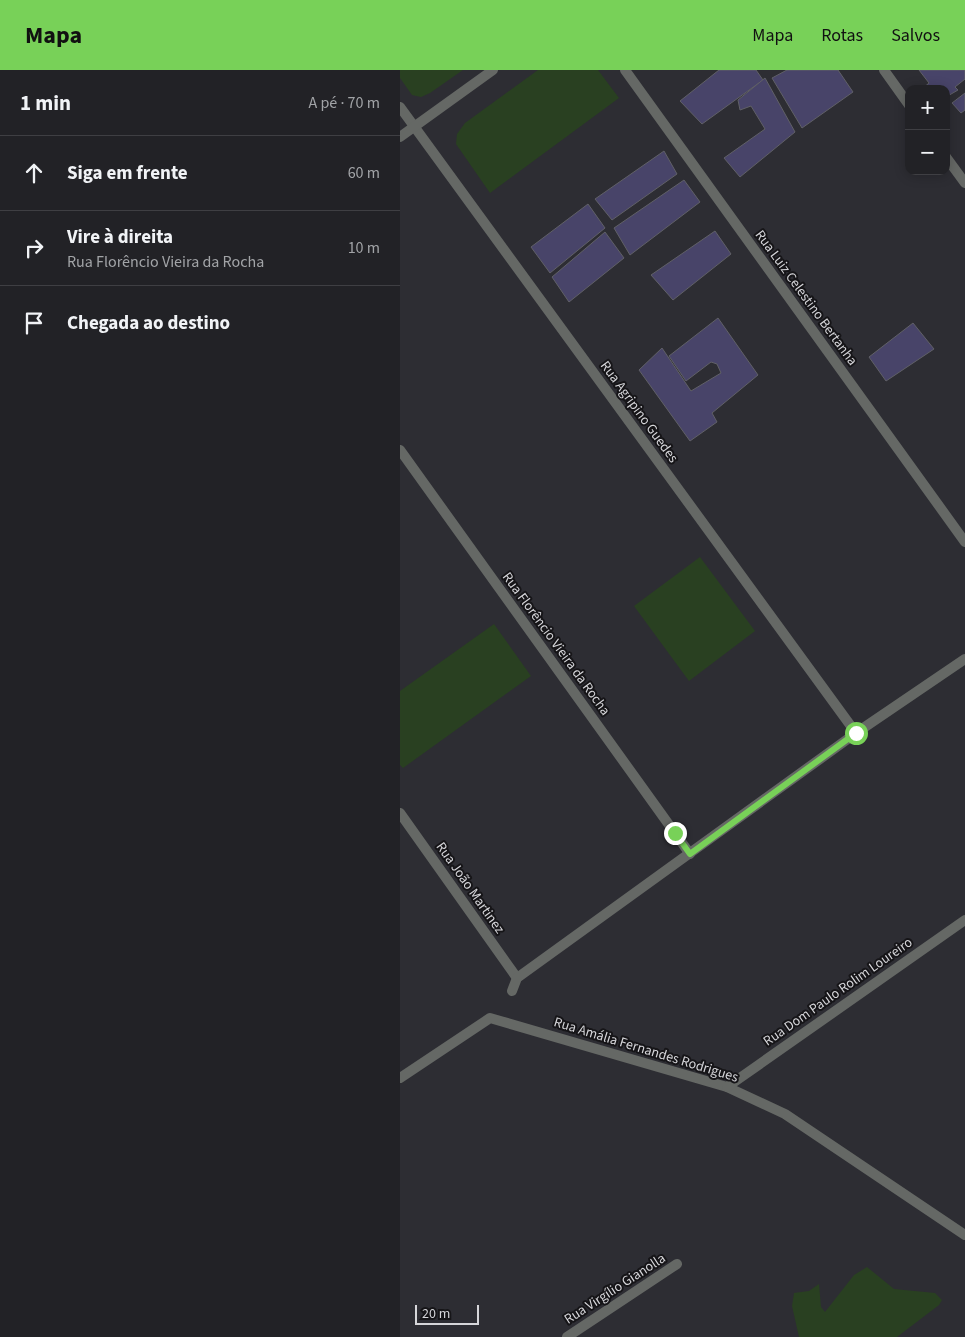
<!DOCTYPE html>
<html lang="pt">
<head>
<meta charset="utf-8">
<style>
	body { margin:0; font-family:"Source Sans 3",sans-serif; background:#2a2a2e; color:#f1f3f6 }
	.controls { position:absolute; right:15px; top:15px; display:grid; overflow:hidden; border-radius:10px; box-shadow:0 2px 12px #0003 }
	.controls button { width:45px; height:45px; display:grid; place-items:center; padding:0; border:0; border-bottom:1px solid #3f3f43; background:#222226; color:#f1f3f6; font:25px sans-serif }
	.scale { position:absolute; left:15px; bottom:12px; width:64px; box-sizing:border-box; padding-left:5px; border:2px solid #d6d6da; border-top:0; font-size:14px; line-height:18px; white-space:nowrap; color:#d6d6da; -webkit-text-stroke:4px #161518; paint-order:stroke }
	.stop { position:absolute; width:15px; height:15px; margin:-11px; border:4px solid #78d158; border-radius:50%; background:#fff }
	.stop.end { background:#78d158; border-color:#fff; box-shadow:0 1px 5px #0008 }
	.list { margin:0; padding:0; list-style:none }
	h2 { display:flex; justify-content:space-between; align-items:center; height:65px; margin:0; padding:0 20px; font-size:21px }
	h2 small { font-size:16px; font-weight:400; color:#a2a4a7 }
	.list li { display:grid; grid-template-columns:32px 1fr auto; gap:15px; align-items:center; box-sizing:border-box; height:75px; padding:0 20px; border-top:1px solid #3f3f43 }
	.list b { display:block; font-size:19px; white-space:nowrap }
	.list p { margin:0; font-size:16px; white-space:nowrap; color:#a2a4a7 }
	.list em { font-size:16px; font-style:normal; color:#a2a4a7 }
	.icon { flex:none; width:28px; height:28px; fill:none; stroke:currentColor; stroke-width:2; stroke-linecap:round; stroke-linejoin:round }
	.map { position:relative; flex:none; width:565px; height:1267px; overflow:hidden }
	header { display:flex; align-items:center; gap:30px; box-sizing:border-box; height:70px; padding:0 25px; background:#78d158; color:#111 }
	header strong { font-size:24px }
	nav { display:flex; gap:28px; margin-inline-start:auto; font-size:18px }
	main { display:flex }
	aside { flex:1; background:#222226 }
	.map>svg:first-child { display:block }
</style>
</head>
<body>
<header>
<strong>Mapa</strong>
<nav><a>Mapa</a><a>Rotas</a><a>Salvos</a></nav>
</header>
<main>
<aside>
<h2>1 min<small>A pé · 70 m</small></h2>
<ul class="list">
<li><svg class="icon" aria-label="ahead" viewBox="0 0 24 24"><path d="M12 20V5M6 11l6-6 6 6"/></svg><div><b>Siga em frente</b></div><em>60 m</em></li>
<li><svg class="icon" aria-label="right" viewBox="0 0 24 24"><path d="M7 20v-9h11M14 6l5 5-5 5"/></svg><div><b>Vire à direita</b><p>Rua Florêncio Vieira da Rocha</p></div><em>10 m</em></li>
<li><svg class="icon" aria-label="arrive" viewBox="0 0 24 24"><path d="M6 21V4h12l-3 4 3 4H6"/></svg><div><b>Chegada ao destino</b></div></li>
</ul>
</aside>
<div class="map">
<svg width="565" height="1267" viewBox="0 0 565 1267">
	<rect width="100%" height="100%" fill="#2d2d33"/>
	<!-- green -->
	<g fill="#294021">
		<polygon points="0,0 63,0 30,23 21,27 12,25 0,8"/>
		<polygon points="138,0 198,0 219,28 90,123 56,74 57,64 65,53"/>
		<polygon points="300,487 355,561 289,611 234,536"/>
		<polygon points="94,554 131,606 3,698 0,695 0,621"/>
		<polygon points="467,1197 494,1219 535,1223 542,1230 539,1235 497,1267 399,1267 392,1236 394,1223 409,1221 419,1214 421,1237 425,1242 454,1205"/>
	</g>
	<!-- building -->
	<g fill="#484469" stroke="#606067">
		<polygon points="319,0 356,0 363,10 302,54 280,31"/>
		<polygon points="387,0 438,0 453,22 402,58 372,8"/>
		<polygon points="519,0 565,0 565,9 555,17 558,20 546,27 546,19 522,19 529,13"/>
		<polygon points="365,8 395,62 340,107 324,88 365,59 351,36 340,40 338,30"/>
		<polygon points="565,23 565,40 561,43 552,33"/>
		<polygon points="264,81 277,104 212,150 195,129"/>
		<polygon points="284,110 300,132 230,185 214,158"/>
		<polygon points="188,134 205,158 150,203 131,177"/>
		<polygon points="315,161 331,184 273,230 251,205"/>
		<polygon points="205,162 224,188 169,232 152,207"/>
		<polygon points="318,248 358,305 312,343 317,352 290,371 239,300 262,278 291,321 321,303 317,294 311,292 286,311 269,286"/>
		<polygon points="513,253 534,279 486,311 469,287"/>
	</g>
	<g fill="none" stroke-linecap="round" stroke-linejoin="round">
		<!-- minor -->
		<g stroke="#656865" stroke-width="10">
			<polyline points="225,0 565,472"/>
			<polyline points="484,0 509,35"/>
			<polyline points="0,37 456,663"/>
			<polyline points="0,67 93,0"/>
			<polyline points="546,87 565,113"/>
			<polyline points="0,380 290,784"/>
			<polyline points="0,743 117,908"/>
			<polyline points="112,921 117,908 456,663 565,589"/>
			<polyline points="0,1008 90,948 327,1017 385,1044 565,1165"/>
			<polyline points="327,1017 565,850"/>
			<polyline points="167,1267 277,1194"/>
		</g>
	</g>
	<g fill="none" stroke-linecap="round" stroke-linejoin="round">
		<!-- route -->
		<polyline stroke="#78d158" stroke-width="6" points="275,763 290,784 456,663"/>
	</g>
	<g text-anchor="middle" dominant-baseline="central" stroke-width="4" stroke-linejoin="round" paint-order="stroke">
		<!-- street labels -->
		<g font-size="14" fill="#d6d6da" stroke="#161518">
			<text transform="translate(406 228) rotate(54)">Rua Luiz Celestino Bertanha</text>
			<text transform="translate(239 342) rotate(54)">Rua Agripino Guedes</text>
			<text transform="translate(156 574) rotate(54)">Rua Florêncio Vieira da Rocha</text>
			<text transform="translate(70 818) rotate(55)">Rua João Martinez</text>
			<text transform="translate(438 922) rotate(-35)">Rua Dom Paulo Rolim Loureiro</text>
			<text transform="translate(246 980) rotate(17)">Rua Amália Fernandes Rodrigues</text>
			<text transform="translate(215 1219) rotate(-33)">Rua Virgílio Gianolla</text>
		</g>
	</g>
</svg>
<div class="controls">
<button>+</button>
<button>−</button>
</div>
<div class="scale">20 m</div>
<div class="stop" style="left:456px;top:663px"></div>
<div class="stop end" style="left:275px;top:763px"></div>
</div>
</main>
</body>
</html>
